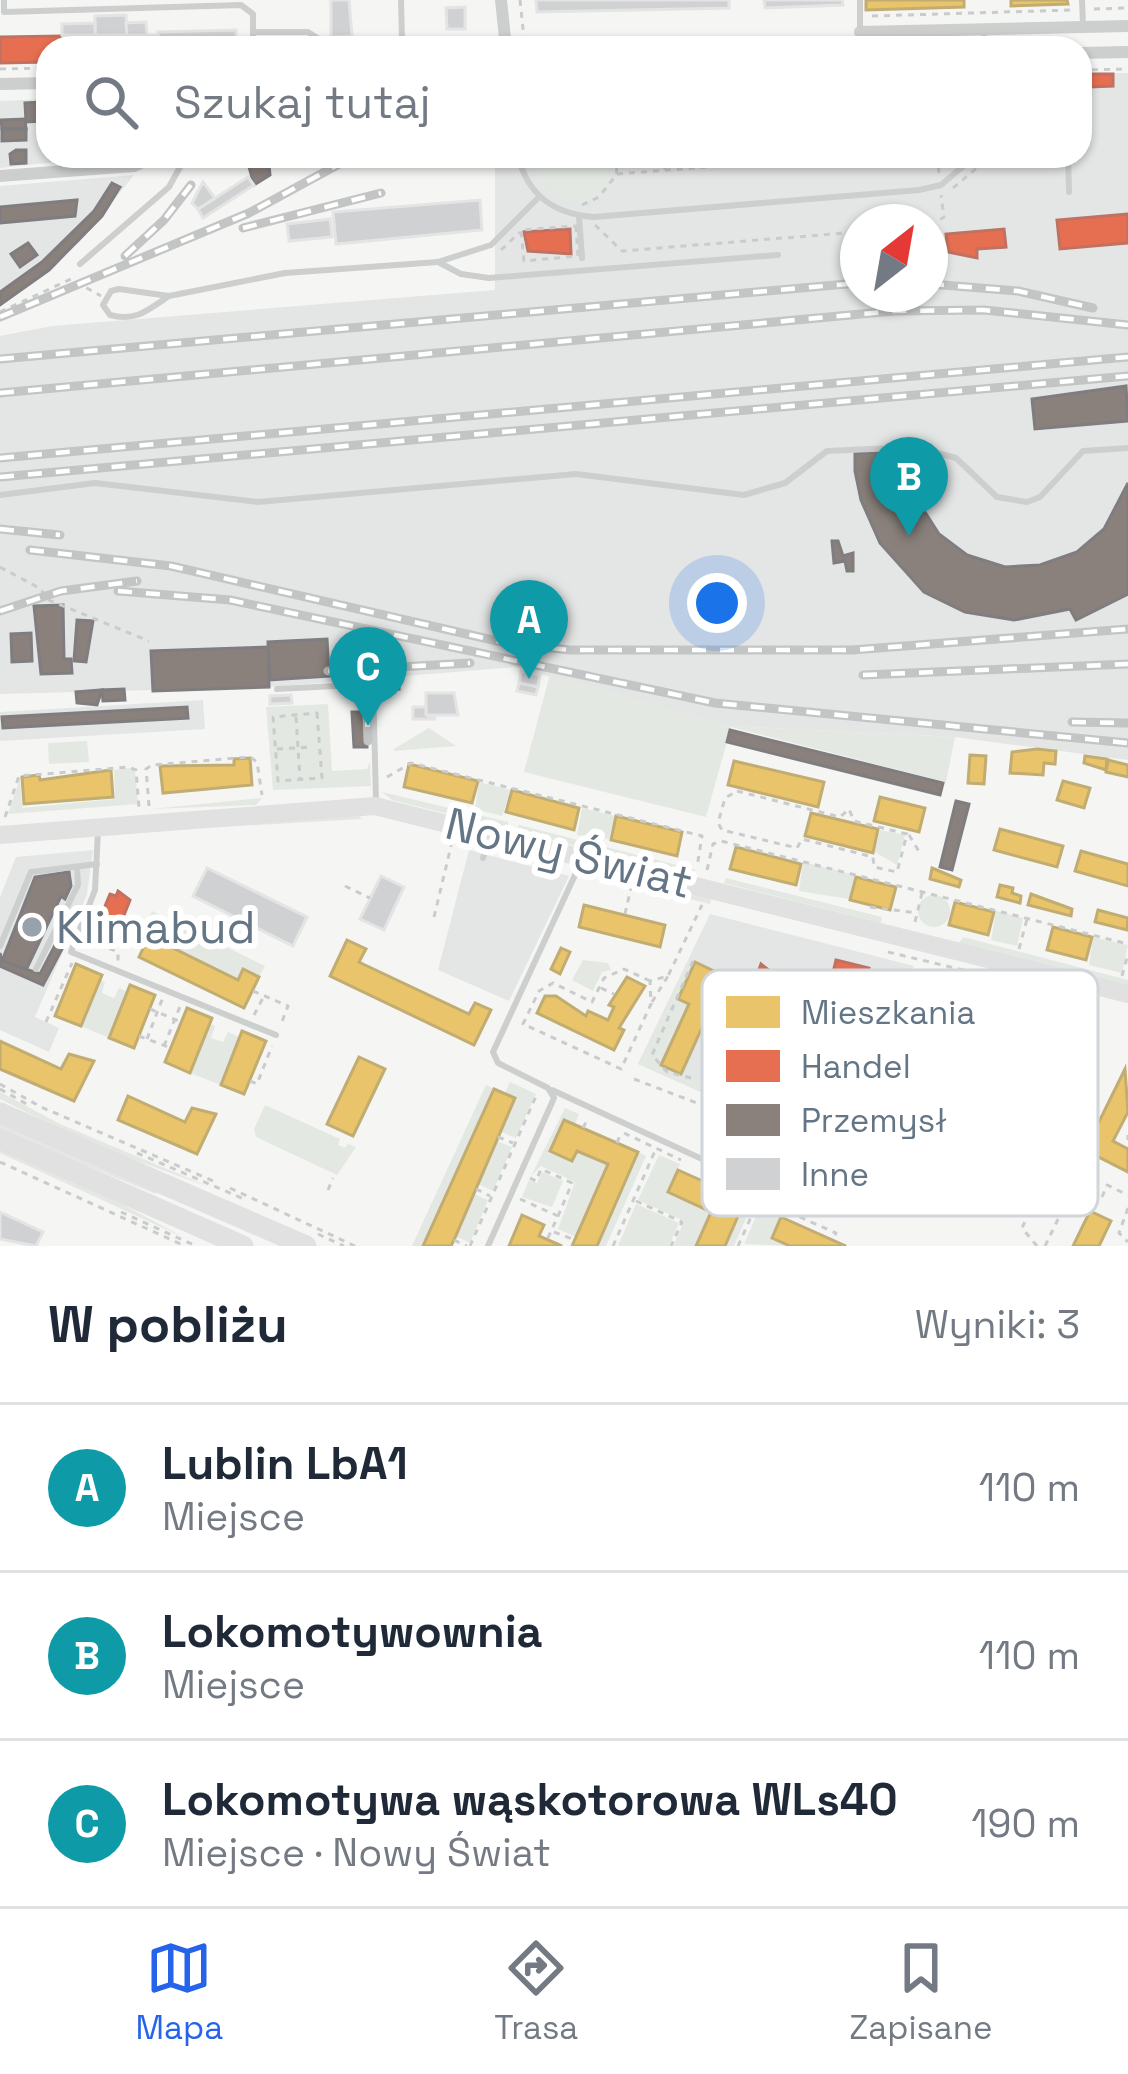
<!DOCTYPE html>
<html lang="pl">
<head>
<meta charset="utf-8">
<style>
	body { margin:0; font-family:"Space Grotesk",sans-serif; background:#f2f2f3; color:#1f2937 }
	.compass { position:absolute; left:840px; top:204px; width:108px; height:108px; border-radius:50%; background:#fff; box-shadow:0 3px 9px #0004; rotate:31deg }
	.you { position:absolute; left:717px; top:603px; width:42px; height:42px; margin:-30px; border:9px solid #fff; border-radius:50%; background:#1a73e8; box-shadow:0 0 0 18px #1a73e833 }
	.badge { display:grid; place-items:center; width:78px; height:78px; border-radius:50%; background:#2563eb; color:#fff; font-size:39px; font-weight:700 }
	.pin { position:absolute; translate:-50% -99px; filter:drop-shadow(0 3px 6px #0008) }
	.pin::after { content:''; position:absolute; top:63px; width:42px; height:36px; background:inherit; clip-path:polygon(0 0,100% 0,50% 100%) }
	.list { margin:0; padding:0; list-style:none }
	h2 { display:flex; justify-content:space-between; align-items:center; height:156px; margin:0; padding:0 48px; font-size:51px }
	h2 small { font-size:39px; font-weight:400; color:#747a83 }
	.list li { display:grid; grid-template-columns:78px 1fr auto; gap:36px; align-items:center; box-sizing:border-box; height:168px; padding:0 48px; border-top:3px solid #e0e1e3 }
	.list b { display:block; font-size:45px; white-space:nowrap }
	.list p { margin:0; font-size:39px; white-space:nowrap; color:#747a83 }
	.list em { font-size:39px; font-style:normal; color:#747a83 }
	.icon { flex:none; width:66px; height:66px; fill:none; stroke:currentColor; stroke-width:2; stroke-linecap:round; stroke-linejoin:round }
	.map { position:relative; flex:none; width:1128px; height:1246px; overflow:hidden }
	.search { position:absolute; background:#fff; box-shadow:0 3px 9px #0004; left:36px; right:36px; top:36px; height:132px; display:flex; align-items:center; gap:30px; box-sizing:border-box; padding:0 42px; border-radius:36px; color:#747a83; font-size:45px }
	.sheet { height:660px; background:#fff }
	nav { display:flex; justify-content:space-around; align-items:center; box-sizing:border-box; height:168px; border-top:3px solid #e0e1e3; background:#fff; font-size:33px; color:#747a83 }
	nav a { display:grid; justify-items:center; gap:6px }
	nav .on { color:#2563eb }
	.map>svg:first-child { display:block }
</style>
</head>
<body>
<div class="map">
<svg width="1128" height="1246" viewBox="0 0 1128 1246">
	<rect width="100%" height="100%" fill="#f5f5f4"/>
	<!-- built -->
	<g fill="#e4e5e5" fill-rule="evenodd">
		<path d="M1128,73V760L955,737L730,726L515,667L269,687L0,694V336L52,326L495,290V156H1080V74ZM858,222H930V294H858Z"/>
		<polygon points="48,99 48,156 114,156 0,168 0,101"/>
		<polygon points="134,175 79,243 0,299 0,186"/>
		<polygon points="203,700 205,729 0,741 0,712"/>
		<polygon points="93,850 87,894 35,1017 59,1028 49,1052 0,1030 0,897 16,857"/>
		<polygon points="469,850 569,876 509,1001 438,970"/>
		<polygon points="710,914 914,966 892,1054 811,1056 772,1124 638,1064"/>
	</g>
	<!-- green -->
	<g fill="#e4e8e2">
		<polygon points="952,41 975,43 758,46"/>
		<path d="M530,156H559L573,168L615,166L614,174C607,183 598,198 586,202C561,210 534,177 530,156Z"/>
		<polygon points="550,674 730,726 955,737 946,782 731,727 706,817 524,772"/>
		<polygon points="328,704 332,771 367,769 370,761 371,786 273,790 266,707"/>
		<polygon points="429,728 456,746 394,751 394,749"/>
		<polygon points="87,741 89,762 49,764 48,743"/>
		<polygon points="129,768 135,771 138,804 8,814 20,778 22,808 115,799 114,770"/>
		<polygon points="479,782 511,790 502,816 475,809"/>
		<polygon points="382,792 508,822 508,829 392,800"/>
		<polygon points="262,798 256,805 151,809"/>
		<polygon points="582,808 615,816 609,839 577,835"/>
		<polygon points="359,816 362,819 186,829"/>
		<polygon points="519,825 696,870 687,874 516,831"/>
		<polygon points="880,830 905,835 897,865 875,852"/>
		<polygon points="803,862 855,875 849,899 799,891"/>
		<polygon points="597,870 711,899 710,904 584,873"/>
		<polygon points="726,878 882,917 881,923 724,883"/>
		<circle cx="934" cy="911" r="16"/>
		<polygon points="152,911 265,966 259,977 244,969 238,980 165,944 170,933 147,922"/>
		<polygon points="996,911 1023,918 1017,946 991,940"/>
		<polygon points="963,937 1128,980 1128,987 959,943"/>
		<polygon points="1093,937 1128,945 1122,973 1089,965"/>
		<polygon points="689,959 695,962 689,1004 661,1064 708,1086 705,1092 638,1064"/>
		<polygon points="583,960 608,963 611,970 602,972 593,991 572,980"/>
		<polygon points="100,980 105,982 102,993 114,998 119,988 128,992 109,1038 81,1026"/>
		<polygon points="210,1024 215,1026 211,1038 223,1042 228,1032 240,1037 221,1085 190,1073"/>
		<polygon points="510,1082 536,1094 516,1138 501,1132 515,1098 505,1093"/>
		<polygon points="486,1085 494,1089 423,1246 412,1246"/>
		<polygon points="0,1092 60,1124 212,1188 93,1145 0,1099"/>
		<polygon points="265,1105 340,1139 338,1145 345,1148 348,1144 356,1147 337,1175 256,1137 254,1129"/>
		<polygon points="565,1108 579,1114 575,1124 564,1120 550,1151 577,1151 608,1164 576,1237 558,1229 575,1182 541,1166 531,1176"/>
		<polygon points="0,1124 156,1190 156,1194 0,1131"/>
		<polygon points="497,1141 512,1147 493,1191 478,1184"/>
		<polygon points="0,1147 77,1180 187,1239 0,1153"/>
		<polygon points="638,1152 646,1156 606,1246 597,1246"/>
		<polygon points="659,1155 680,1164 668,1192 711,1212 696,1246 673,1246 684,1221 638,1200"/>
		<polygon points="542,1172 563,1181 552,1207 522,1197 529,1180 537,1183"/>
		<polygon points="734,1178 751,1187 755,1198 734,1246 725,1246 745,1201 727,1193"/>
		<polygon points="474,1194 488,1200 470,1243 455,1236"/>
		<polygon points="636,1204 679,1223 669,1246 618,1246"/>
		<polygon points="760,1207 781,1217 772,1238 790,1246 744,1244"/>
	</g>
	<!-- homes -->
	<g fill="#e9c46a" stroke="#c1ac72" stroke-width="3">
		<polygon points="866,0 964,0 964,7 866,10"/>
		<polygon points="1011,0 1067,0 1068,4 1011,6"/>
		<polygon points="1037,749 1056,751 1055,764 1044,763 1043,775 1010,773 1012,752"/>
		<polygon points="970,755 986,756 984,784 968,783"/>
		<polygon points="1085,756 1107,759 1106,770 1084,763"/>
		<polygon points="250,758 252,785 163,793 160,766 234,765 234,759"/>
		<polygon points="1108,760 1128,765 1128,777 1106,772"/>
		<polygon points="734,761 824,782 818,807 728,785"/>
		<polygon points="409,764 478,781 472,803 404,787"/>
		<polygon points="111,770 113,797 24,804 22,777 39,775 40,780"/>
		<polygon points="1063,781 1090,788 1084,808 1057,800"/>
		<polygon points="512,790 579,808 574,830 506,812"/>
		<polygon points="880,797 925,808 919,832 874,821"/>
		<polygon points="811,813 878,829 873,853 805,836"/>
		<polygon points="616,816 682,832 677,856 611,840"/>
		<polygon points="1000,829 1063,846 1057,867 994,850"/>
		<polygon points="736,847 801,864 796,885 730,869"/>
		<polygon points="1081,851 1128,864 1128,886 1075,871"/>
		<polygon points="932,868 961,880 959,887 930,879"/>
		<polygon points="856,877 896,887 890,910 850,900"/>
		<polygon points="1000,885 1013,888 1012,893 1021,896 1020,903 997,897"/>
		<polygon points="1031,894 1072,909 1071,916 1028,905"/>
		<polygon points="955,902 994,912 988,935 949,925"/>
		<polygon points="584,905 665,925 660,947 579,927"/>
		<polygon points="1098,910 1128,918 1127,930 1095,922"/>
		<polygon points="154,925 171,933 165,944 238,980 243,969 259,977 244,1008 139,957"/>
		<polygon points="1053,927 1092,937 1086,960 1047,950"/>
		<polygon points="347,940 366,949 359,962 365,965 469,1014 475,1003 491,1010 474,1045 330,976"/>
		<polygon points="561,948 570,952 560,974 551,969"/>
		<polygon points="695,962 733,980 716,1016 709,1012 681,1074 661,1065 689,1004 678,999"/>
		<polygon points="76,964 102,975 81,1026 55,1016"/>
		<polygon points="627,977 645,986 619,1028 624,1030 614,1050 537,1013 545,996 556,996 586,1016 588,1011 608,1020 614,1007 609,1005"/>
		<polygon points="130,985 155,995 134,1048 109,1038"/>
		<polygon points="187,1008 212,1018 190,1073 165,1062"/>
		<polygon points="242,1031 266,1041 244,1094 221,1085"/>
		<polygon points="0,1041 61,1069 69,1054 94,1061 74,1101 0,1069"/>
		<polygon points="359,1057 385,1069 353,1136 327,1124"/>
		<polygon points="1125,1069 1128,1112 1113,1141 1128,1149 1128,1172 1085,1150"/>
		<polygon points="494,1089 515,1098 454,1240 451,1246 423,1246"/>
		<polygon points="128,1096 185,1122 192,1108 216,1114 197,1154 118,1120"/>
		<polygon points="564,1120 638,1152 597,1246 572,1246 608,1164 577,1151 572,1161 550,1151"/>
		<polygon points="678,1170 745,1200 725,1246 696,1246 711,1212 668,1192"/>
		<polygon points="1090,1211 1111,1221 1099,1246 1073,1246"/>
		<polygon points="522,1215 544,1225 539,1236 562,1246 509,1246"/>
		<polygon points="781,1217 799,1225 846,1246 790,1246 772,1238"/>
	</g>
	<!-- shops -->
	<g fill="#e76f51" stroke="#c07161" stroke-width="3">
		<polygon points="63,36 63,48 48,48 48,62 0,63 0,37"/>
		<polygon points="1090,74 1113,74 1113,86 1090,87"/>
		<polygon points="1128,214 1128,243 1060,249 1057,220"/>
		<polygon points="570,229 571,254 528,251 524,232"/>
		<polygon points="1004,229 1006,247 977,249 977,258 948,252 946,234"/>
		<polygon points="118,891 130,900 113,943 93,935 110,894 116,896"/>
		<polygon points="836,960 869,968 867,977 872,978 863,993 830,985"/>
		<polygon points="761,964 805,998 796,1018 749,998"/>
	</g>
	<!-- industry -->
	<g fill="#8a817c" stroke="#7f7d7f" stroke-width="3">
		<polygon points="43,102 43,121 26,122 25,103"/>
		<polygon points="25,119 26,129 2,129 1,120"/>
		<polygon points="2,129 26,129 26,140 2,141"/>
		<polygon points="16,150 26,150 26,163 11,164 10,154"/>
		<polygon points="246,156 268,156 270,175 254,185"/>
		<polygon points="112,183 120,187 102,216 49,270 0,305 0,292 42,262 94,211"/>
		<polygon points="77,200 75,216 0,223 0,207"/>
		<polygon points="28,243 37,255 20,267 11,254"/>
		<polygon points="1126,386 1128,421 1035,429 1032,399"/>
		<polygon points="906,453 914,495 939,534 967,555 1005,567 1040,565 1077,552 1104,529 1128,483 1128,594 1076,620 1070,609 1014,620 965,612 924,592 880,543 861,500 855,471 855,453"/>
		<polygon points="832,541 838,541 843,556 853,553 853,571 847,571 845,561 834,563"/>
		<polygon points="63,605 64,659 71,659 72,673 41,674 34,606"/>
		<polygon points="77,620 93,621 86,662 74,661"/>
		<polygon points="31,633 32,661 12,662 11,634"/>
		<polygon points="327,639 329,676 270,680 268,642"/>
		<polygon points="268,647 269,687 153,691 151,651"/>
		<polygon points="398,677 399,689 379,690 379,678"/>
		<polygon points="124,689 125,700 103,701 102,690"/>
		<polygon points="102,690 97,705 77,703 76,692"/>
		<polygon points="187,707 188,718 3,728 2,717"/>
		<polygon points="352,712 366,712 367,747 354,747"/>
		<polygon points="730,730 943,783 940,795 727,742"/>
		<polygon points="956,801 969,804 952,870 940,867"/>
		<polygon points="69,872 71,886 65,899 61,896 26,970 2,961 35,877"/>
		<polygon points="65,926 72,930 43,985 0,966 0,953 2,961 40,974"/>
	</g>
	<!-- building -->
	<g fill="#d0d1d2" stroke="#e4e4e4" stroke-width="3">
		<polygon points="331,0 349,0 352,36 331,37"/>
		<polygon points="536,0 729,0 729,8 537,12"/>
		<polygon points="764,0 842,0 843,5 765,8"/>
		<polygon points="465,7 465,29 447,29 446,8"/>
		<polygon points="126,15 127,35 95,35 95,16"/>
		<polygon points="146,22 147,36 127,36 126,23"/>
		<polygon points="95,23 95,35 62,35 62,24"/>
		<polygon points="236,30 237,48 158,48 158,32"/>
		<polygon points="158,35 158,48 63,48 63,36"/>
		<polygon points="248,177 254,185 203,218 198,209"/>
		<polygon points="203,182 215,198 198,209 192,203"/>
		<polygon points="480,200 482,230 336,244 333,212"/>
		<polygon points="330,219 332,237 289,241 287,224"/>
		<polygon points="521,671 540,675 538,687 519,683"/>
		<polygon points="519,683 538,687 536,695 517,691"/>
		<polygon points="426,693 454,693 458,715 426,715"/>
		<polygon points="291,695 292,703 270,704 270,696"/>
		<polygon points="413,707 426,707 426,715 436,719 413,719"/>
		<polygon points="207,868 307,917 293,946 193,896"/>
		<polygon points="381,876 404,887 384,930 360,919"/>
		<polygon points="0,1212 43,1232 36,1246 0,1239"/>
	</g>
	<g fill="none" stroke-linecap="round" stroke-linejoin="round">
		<!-- path -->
		<g stroke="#cacbcc" stroke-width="3" stroke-dasharray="6 6" stroke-linecap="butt">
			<polyline points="520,0 525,48"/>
			<polyline points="1094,9 1128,8"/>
			<polyline points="872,16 1072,10"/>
			<polyline points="476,48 492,45"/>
			<polyline points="0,69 48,68"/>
			<polyline points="1080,70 1128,69"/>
			<polyline points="563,156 575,165 664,162 669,156"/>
			<polyline points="689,156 737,156"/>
			<polyline points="937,156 939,173"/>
			<polyline points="665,169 664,162 693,160 694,168"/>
			<polyline points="617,174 851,156"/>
			<polyline points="953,188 978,167"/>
			<polyline points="582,205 599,197 617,174 616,164"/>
			<polyline points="595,225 622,251 858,232"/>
			<polygon points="576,226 578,256 524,261 521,230"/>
			<polyline points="930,226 944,217 941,195"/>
			<polyline points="501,250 520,232"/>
			<polyline points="0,312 71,279 101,296"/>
			<polyline points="0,567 41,589 46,599 149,641"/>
			<polygon points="317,713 322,778 278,781 273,717"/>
			<polyline points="296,717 300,779"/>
			<polyline points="277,749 312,747"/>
			<polyline points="387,777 411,763 702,836 697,867"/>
			<polygon points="737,791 840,817 849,809 854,821 907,834 897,872 874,867 873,857 802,839 797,848 722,830 718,823 725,798"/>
			<polyline points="149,806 146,769 152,765 250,757 257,762 262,795"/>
			<polyline points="5,817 19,776 128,767 136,770 139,808"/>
			<polyline points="909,835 920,853"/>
			<polyline points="707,870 713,844 721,841 1128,944"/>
			<polyline points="345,886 370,898"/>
			<polyline points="870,907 917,913"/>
			<polyline points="625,914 631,888"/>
			<polyline points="434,917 452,842"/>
			<polyline points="915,922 922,893"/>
			<polyline points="87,939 118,952 118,962"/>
			<polyline points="1019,949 1027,919"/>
			<polyline points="888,952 1009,981"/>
			<polyline points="1122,976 1128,954"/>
			<polyline points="650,981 624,969 604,978 592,1002 553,983 539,991 523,1024 621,1069 651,1004 650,981 668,976 702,905"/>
			<polyline points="601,988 614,994"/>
			<polyline points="253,991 288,1006 281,1024"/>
			<polyline points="652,1002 668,976"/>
			<polyline points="150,1009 181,1022"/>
			<polyline points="254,1015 264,996"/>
			<polyline points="46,1022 72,963"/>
			<polyline points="139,1036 171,1048"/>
			<polyline points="147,1039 163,997"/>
			<polyline points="164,1046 181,1004"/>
			<polyline points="691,1078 667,1072 652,1055 693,961"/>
			<polyline points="634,1079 744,1121"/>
			<polyline points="250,1081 257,1084 272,1046"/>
			<polyline points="0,1084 41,1107 218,1183"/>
			<polyline points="0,1089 30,1106"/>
			<polyline points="583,1128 588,1118"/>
			<polyline points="624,1133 681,1160"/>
			<polyline points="1128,1135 1128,1140"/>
			<polyline points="498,1137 513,1143"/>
			<polyline points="617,1143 621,1133"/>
			<polyline points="137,1153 244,1199"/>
			<polyline points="0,1162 185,1246"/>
			<polyline points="530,1178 536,1181 541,1169 572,1183 558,1216"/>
			<polyline points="702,1181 707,1172"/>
			<polyline points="230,1188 355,1246"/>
			<polyline points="476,1189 490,1196"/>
			<polyline points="328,1190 333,1178"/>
			<polyline points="1102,1197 1107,1185 1128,1195"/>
			<polyline points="520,1199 558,1216 547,1240"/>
			<polyline points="636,1201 682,1222 671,1246"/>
			<polyline points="1128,1208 1119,1233 1128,1242"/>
			<polyline points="121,1212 196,1246"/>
			<polyline points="554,1232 575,1240"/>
			<polyline points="318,1234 344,1246"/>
			<polyline points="454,1240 467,1246"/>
			<polyline points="470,1246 537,1094"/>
			<polyline points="613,1246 655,1151"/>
			<polyline points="738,1246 759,1199 836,1233 833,1240"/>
			<polyline points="1037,1246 1022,1228 1043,1182"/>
			<polyline points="1045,1246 1064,1207"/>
		</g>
		<!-- lane -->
		<g stroke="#cdcfcf" stroke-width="6">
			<polyline points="4,0 4,12 241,5 253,14 253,48"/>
			<polyline points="860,0 860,32"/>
			<polyline points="1082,0 1083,24"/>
			<polyline points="984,31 985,48"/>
			<polyline points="253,32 308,32 327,44 355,47 402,39 401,0"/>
			<path d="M518,156C528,196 554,214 594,217L919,190L941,185L975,156"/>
			<polyline points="1068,156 1069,192"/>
			<polyline points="579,216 582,258"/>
			<polyline points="438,262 461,274 489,278 778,255"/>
			<polyline points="80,264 169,187 186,156"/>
			<path d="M169,296C148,310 136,322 110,315L103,305L111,291L119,289L169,296L285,273L438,262L491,245L539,197"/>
			<polyline points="0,495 95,483 258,502 576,474 744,495 785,483 827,451 916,447 956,458 997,497 1027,502 1040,497 1083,451 1128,448"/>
			<polyline points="277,689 373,684 376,800"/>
			<polyline points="98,831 95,890 71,952 276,1035"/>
			<polyline points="483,858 488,838"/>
			<polyline points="0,946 31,872 97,864"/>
			<polyline points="36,969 78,885 77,867"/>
			<polyline points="552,1090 765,1188"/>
			<polyline points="488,1246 554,1098 548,1088 498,1063 493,1052 582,860"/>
		</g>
		<!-- street -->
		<g stroke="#cdcfcf" stroke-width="12">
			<polyline points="501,0 506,48"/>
			<polyline points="860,32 1128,26"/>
			<polyline points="1080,53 1128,52"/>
			<polyline points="0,84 48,83"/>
			<polyline points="0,176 134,166 155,156"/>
		</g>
		<!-- secondary -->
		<polyline stroke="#e1e1e2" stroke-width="18" points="0,835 375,806 1128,994"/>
		<!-- primary -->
		<g stroke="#e1e1e2" stroke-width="21">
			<polyline points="0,1113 306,1246"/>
			<polyline points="0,1139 243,1246"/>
		</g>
		<defs>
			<g id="rail">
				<polyline points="243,228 381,193"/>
				<polyline points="125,256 164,220 191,185"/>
				<polyline points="930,284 1018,291 1093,308"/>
				<polyline points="0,317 249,213 354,156"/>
				<polyline points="0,359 858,283"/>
				<polyline points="0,393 894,311 984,310 1128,325"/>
				<polyline points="0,458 1128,357"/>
				<polyline points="0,477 1128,376"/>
				<polyline points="0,529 60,535"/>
				<polyline points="30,550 171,566 497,641 569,650 852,650 1128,629"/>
				<polyline points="118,591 230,600 715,703 1128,743"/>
				<polyline points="0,611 61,591 137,581"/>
				<polyline points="328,671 470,663"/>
				<polyline points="863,675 1128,664"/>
				<polyline points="367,713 368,741"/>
				<polyline points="1072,722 1128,723"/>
			</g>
		</defs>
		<!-- rail casing -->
		<use href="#rail" stroke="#c3c5c5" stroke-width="9"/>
		<!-- rail -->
		<use href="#rail" stroke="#fff" stroke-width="4.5" stroke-dasharray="14" stroke-linecap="butt"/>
	</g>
	<!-- markers -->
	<circle fill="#97a2ac" stroke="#fff" stroke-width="4.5" cx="32" cy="927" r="12"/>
	<g text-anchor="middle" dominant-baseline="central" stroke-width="12" stroke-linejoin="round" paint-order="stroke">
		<!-- street labels -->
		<g font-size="45" fill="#647585" stroke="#fff">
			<text transform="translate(569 853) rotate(14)">Nowy Świat</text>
		</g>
		<!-- poi labels -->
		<g font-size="45" fill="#647585" stroke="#fff" text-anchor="start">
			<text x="56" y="927">Klimabud</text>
		</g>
	</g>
	<!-- legend -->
	<rect x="702" y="970" width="396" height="246" rx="18" fill="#fff" stroke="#d0d6da" stroke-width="3"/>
	<rect x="726" y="996" width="54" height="32" fill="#e9c46a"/>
	<rect x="726" y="1050" width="54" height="32" fill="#e76f51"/>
	<rect x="726" y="1104" width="54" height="32" fill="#8a817c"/>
	<rect x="726" y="1158" width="54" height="32" fill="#d0d1d2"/>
	<g font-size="33" fill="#647585">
		<text x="801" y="1024">Mieszkania</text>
		<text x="801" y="1078">Handel</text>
		<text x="801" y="1132">Przemysł</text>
		<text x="801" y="1186">Inne</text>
	</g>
</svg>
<svg class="compass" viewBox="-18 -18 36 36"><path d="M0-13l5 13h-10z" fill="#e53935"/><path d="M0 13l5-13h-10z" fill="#747a83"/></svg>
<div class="you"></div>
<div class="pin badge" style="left:529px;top:679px;background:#0f9aa8">A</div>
<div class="pin badge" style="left:909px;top:536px;background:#0f9aa8">B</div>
<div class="pin badge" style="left:368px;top:726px;background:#0f9aa8">C</div>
<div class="search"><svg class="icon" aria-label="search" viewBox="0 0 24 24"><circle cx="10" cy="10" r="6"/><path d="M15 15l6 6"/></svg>Szukaj tutaj</div>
</div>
<section class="sheet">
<h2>W pobliżu<small>Wyniki: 3</small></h2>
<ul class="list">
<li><span class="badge" style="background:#0f9aa8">A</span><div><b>Lublin LbA1</b><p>Miejsce</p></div><em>110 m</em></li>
<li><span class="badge" style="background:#0f9aa8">B</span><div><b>Lokomotywownia</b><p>Miejsce</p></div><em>110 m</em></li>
<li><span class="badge" style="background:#0f9aa8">C</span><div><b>Lokomotywa wąskotorowa WLs40</b><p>Miejsce · Nowy Świat</p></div><em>190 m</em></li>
</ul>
</section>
<nav>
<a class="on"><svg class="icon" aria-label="map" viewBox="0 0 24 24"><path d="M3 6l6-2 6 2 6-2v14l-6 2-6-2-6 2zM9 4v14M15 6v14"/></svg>Mapa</a>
<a><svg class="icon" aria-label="directions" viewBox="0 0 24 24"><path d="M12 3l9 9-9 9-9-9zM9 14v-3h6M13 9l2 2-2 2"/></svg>Trasa</a>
<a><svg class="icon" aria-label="saved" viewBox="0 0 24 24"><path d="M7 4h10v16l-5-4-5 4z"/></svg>Zapisane</a>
</nav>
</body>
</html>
